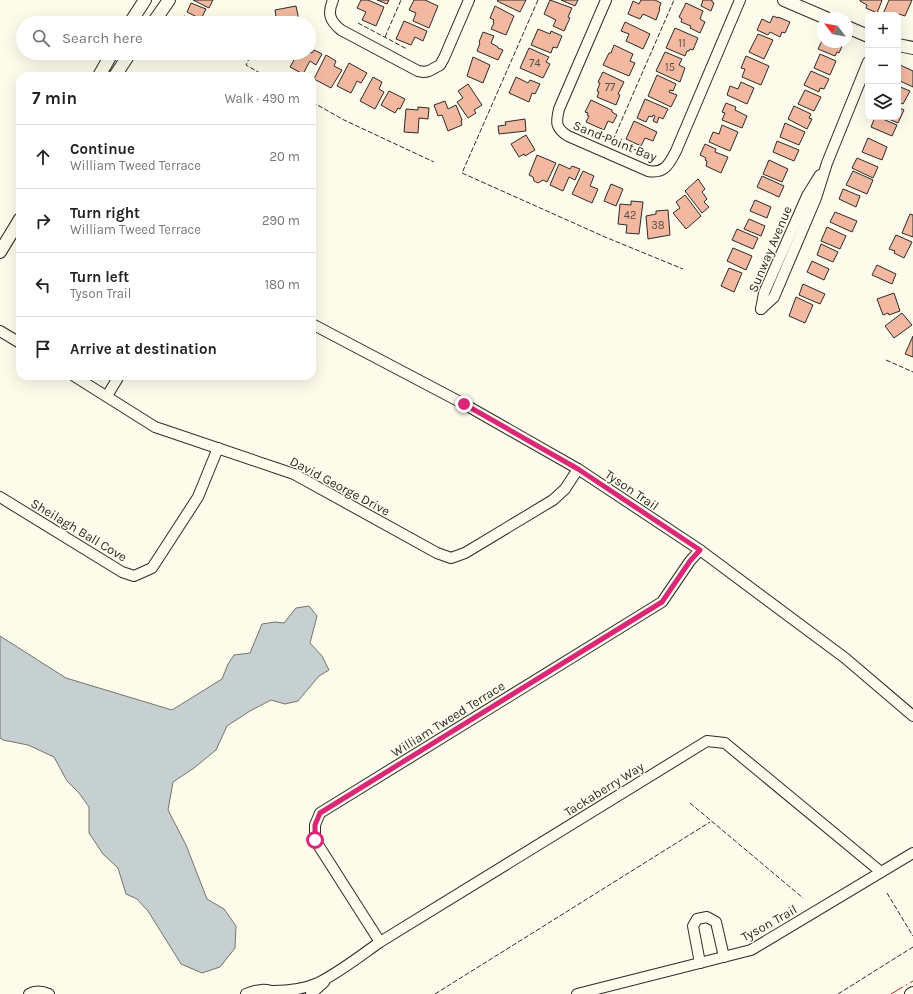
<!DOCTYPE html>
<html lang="en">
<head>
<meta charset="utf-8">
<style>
	body { margin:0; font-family:Karla,sans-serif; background:#f6f6f6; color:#222 }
	.controls { position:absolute; right:12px; top:12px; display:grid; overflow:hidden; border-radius:8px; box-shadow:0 4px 16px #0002 }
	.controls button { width:36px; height:36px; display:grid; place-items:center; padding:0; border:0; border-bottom:1px solid #e0e0e0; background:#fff; color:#222; font:20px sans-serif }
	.compass { position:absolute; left:817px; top:12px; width:36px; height:36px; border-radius:50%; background:#fff; box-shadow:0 4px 16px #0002; rotate:301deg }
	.stop { position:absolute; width:12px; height:12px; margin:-9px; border:3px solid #db2777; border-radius:50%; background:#fff }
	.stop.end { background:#db2777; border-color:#fff; box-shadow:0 1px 4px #0008 }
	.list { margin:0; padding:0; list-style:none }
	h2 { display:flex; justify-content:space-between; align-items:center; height:52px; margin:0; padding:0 16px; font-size:17px }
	h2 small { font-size:13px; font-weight:400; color:#767676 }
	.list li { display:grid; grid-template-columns:26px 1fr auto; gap:12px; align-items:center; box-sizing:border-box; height:64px; padding:0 16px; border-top:1px solid #e0e0e0 }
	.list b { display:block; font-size:15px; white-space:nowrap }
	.list p { margin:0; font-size:13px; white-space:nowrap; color:#767676 }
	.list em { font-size:13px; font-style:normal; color:#767676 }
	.icon { flex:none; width:22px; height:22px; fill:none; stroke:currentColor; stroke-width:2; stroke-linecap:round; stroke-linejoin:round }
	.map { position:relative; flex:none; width:913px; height:994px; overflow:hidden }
	.search { position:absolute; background:#fff; box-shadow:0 4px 16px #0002; left:16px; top:16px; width:300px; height:44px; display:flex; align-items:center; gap:10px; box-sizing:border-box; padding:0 14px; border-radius:22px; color:#767676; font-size:15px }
	.panel { position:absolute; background:#fff; box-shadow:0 4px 16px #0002; left:16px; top:72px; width:300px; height:308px; border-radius:12px }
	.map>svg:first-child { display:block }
</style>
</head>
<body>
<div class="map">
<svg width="913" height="994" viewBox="0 0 913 994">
	<rect width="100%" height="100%" fill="#fdfbea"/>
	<!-- water -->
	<polygon fill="#c7d0d0" stroke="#74746e" points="309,606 317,616 310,643 322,656 329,670 319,676 298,701 285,704 271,700 250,711 227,726 216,750 194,768 173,782 168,810 186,845 207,899 224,909 236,926 235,948 220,967 202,973 181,964 148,911 137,899 126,894 118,868 103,854 89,833 89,807 79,793 67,781 54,757 28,745 3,740 0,738 0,636 66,678 172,710 222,679 228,664 234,655 250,653 262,624 275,622 284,623 296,608"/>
	<!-- building -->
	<g fill="#f2b8a0" stroke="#2b2b2b">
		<polygon points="193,0 213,0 209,8"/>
		<polygon points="361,0 368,0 384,7 376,26 362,20 366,12 357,8"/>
		<polygon points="377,0 389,0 387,4"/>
		<polygon points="414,0 425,0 438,6 429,28 413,21 416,13 409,10"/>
		<polygon points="498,0 526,0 520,12 497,1"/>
		<polygon points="550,0 572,8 568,17 570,18 564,31 553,26 556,20 544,14"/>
		<polygon points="561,0 578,0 575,6"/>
		<polygon points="641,0 655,0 661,3 659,9 660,9 656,20 643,14 640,19 628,14 633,1 639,4"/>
		<polygon points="703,0 712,0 712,2 714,3 711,11 701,6"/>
		<polygon points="860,0 882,0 881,3 877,13 866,8 867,5 860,1"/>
		<polygon points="889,0 912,0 905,16 899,14 898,15 883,14"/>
		<polygon points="191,3 206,9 201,19 187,12"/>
		<polygon points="686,3 703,11 700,19 705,22 700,33 690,28 691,26 681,22 682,19 679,17"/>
		<polygon points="296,6 299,20 277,23 275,10"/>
		<polygon points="495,6 514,16 506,35 491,29 494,23 493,22 494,20 490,18"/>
		<polygon points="184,16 198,23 181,23"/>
		<polygon points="773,16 778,18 778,17 790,22 785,33 782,32 780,37 770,32 768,35 757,30 762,19 770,23"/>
		<polygon points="404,21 427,31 423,41 415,37 411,45 396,39"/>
		<polygon points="625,22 650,34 643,49 626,41 629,34 621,31"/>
		<polygon points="675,28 698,38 693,50 690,49 689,51 687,51 685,56 666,48"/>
		<polygon points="538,29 550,34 551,31 562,36 557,48 553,47 551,53 531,45"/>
		<polygon points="483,32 494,36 491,43 498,47 498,48 503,50 498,60 477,51 480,43 479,42"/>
		<polygon points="758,34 773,40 764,59 749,52"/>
		<polygon points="823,39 823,42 837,42 843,44 839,53 837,52 835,56 818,49"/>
		<polygon points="614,45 633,54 630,61 635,63 629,76 603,65 609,53 611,53"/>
		<polygon points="529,48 549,57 546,62 550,64 543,78 520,68"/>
		<polygon points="314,50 322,54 316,65 310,61 303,74 290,67 298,53 309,53 309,52 312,53"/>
		<polygon points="665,52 682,59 679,65 685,68 680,82 656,71"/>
		<polygon points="820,54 836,61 830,75 814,68"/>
		<polygon points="326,55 336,61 334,66 342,70 331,88 314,79"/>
		<polygon points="746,56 769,66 761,85 742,77 745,69 741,68"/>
		<polygon points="473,57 490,65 483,83 467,76"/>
		<polygon points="349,63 367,73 361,83 357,81 351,93 337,86"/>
		<polygon points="900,65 913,71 913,87 898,80 898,70"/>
		<polygon points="811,71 829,79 824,89 820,88 819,92 804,85"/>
		<polygon points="603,72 624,82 618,94 620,95 616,105 597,97 599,92 597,91 600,83 598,82"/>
		<polygon points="657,75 676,84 673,91 670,90 669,92 677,95 671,107 648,96"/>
		<polygon points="373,77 382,82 379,89 384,92 375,109 360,101"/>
		<polygon points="516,77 528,83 530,80 540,84 535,94 532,93 529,102 509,93"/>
		<polygon points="741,82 754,88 747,104 727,95 730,86 738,89"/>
		<polygon points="468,84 482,105 474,110 476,113 468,118 457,102 463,98 458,91"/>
		<polygon points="898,86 910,91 903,104 898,102"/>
		<polygon points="805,90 821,97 814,111 798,104"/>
		<polygon points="389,91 405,99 400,109 398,108 395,113 381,105"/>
		<polygon points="645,99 668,109 663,119 659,117 657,123 653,121 655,116 653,115 652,117 649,116 646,122 637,118"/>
		<polygon points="591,100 612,110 612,112 617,115 613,123 608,121 604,130 586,122 589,116 587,115 588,113 585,112"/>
		<polygon points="445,101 448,109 456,105 462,120 461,121 462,125 448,131 442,115 438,116 434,105"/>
		<polygon points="726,103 736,107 735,110 747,116 742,128 722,120 725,113 722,112"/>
		<polygon points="794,106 811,114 809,118 812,119 807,129 788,119"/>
		<polygon points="418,107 429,108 428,119 419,118 418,133 404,132 406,109 418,110"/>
		<polygon points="898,107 904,110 898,123 884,117 898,117"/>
		<polygon points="875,117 878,117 897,125 892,136 871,127"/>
		<polygon points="525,119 526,131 499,134 498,126 506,125 505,122"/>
		<polygon points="634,121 657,132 653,141 645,138 641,146 626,139"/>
		<polygon points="785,123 805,132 799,145 780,137"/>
		<polygon points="722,125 738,132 730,151 709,142 713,132 719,134"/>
		<polygon points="526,135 535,150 525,156 524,154 519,157 511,144"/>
		<polygon points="868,138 887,147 882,160 862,152"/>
		<polygon points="777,141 799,150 794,161 773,152"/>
		<polygon points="705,144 716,149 715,152 728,157 721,173 706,166 707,161 705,160 706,158 700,155"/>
		<polygon points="537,155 556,163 547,182 543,180 538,183 534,181 533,177 529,175"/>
		<polygon points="857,158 878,167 873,178 852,168"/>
		<polygon points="769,160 788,169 782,182 763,174"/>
		<polygon points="559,164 570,169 572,166 580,169 575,180 569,177 563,191 550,185"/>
		<polygon points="583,171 594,176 590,186 598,189 592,203 572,194"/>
		<polygon points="853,171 873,180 867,194 846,185"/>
		<polygon points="762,176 784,186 779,197 757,187"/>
		<polygon points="698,179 705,189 702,192 707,199 704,202 709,207 702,213 685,191"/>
		<polygon points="611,184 623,189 616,206 604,201"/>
		<polygon points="843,189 860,196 856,207 839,199"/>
		<polygon points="685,195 701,216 686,229 673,213 680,208 676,202"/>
		<polygon points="755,200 771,207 767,218 750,211"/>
		<polygon points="631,201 643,202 639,234 626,233 627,225 618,224 620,204 631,205"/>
		<polygon points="668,210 670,235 648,239 646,216 656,214 656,211"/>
		<polygon points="835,212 857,221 852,232 830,222"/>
		<polygon points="910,214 913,215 913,237 902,233"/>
		<polygon points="749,219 765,226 761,236 744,229"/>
		<polygon points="827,227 846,236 840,249 821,241"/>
		<polygon points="737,229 758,238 753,249 732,240"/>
		<polygon points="896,235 912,242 904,258 894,253 895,251 889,249"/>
		<polygon points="821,244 838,252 833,262 817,255"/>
		<polygon points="733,248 752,256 746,270 727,261"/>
		<polygon points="812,261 829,269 824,280 807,272"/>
		<polygon points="877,265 896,274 892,284 872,275"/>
		<polygon points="729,268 742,273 734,292 721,286"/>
		<polygon points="803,284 825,294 820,304 799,295"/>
		<polygon points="894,293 900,311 889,315 888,313 883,315 877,299"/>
		<polygon points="796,297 813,305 805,323 789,316"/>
		<polygon points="902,313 912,325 894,338 885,326"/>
		<polygon points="913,336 913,357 905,354"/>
	</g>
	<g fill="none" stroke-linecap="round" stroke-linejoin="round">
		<defs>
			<g id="minor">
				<path d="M333,0C327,14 330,21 341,30L418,71L424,72L429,71L440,65L444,58L469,0"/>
				<path d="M606,0L559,109C556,122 555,128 568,136L648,171C665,174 669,164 676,151L740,0"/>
				<polyline points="761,309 774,297 816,198 827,163 868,62"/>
				<polyline points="761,309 764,293 807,196 820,175"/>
				<polyline points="312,324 464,404 578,469 700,550 845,658 913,716"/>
				<polyline points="0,331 20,343"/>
				<polyline points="74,376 155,427 294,474 437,553 451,558 465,553 553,500 565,489 578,469"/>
				<polyline points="107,396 119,376"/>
				<polyline points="0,497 122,572 134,576 152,568 198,497 218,448"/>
				<polyline points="380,942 315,840 315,825 320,813 662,602 690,561 700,550"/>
				<polyline points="700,963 693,926 697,919 707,917 716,922 724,957"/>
				<path d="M273,991C287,991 304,989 318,983C340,972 360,956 380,942L707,741L725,743L881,872"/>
				<path d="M29,994C36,990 42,991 49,994"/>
				<path d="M246,994C256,990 267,987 276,994"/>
				<polyline points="311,994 324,982"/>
				<polyline points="577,994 751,950 913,853"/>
			</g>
			<g id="tertiary">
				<polyline points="784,0 826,18"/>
				<polyline points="130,23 145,0"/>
				<polyline points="153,23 169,0"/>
				<polyline points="847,27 868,36"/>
				<polyline points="898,45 913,48"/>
				<polyline points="99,76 112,53"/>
				<polyline points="115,76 130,53"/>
				<polyline points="0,252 20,219"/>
				<polyline points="911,994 913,993"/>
			</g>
		</defs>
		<!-- minor casing -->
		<use href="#minor" stroke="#2b2b2b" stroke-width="12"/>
		<!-- tertiary casing -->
		<use href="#tertiary" stroke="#2b2b2b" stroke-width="14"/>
		<!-- minor -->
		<use href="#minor" stroke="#fdfbea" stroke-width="10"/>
		<!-- tertiary -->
		<use href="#tertiary" stroke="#fdfbea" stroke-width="12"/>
		<!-- fence -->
		<g stroke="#2b2b2b" stroke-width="1" stroke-dasharray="5 2" stroke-linecap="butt">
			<polyline points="538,0 462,173 605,237 683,269"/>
			<polyline points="358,23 407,49"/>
			<polyline points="385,37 401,0"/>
			<polyline points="244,53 250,57 246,65 265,76"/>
			<polyline points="312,102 344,120 434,162"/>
			<polyline points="595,133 636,150"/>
			<polyline points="613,140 674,0"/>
			<polyline points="886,360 913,372"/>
			<polyline points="690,803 803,898"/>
			<polyline points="887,893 913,936"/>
			<polyline points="435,994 710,822"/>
			<polyline points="838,994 913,947"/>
		</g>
		<!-- power -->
		<polyline stroke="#c62828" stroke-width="1" stroke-dasharray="14 3 2 3" stroke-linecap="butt" points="891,994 913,981"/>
	</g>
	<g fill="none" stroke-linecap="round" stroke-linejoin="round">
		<!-- route -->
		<polyline stroke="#db2777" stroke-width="5" points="315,840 315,825 320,813 662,602 690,561 700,550 578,469 464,404"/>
	</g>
	<g text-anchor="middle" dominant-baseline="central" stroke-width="3" stroke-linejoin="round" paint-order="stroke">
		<!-- number labels -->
		<g font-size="11" fill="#5d4e48">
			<text x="682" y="43">11</text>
			<text x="535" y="63">74</text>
			<text x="670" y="67">15</text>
			<text x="610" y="87">77</text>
			<text x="630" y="215">42</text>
			<text x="658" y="225">38</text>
		</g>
		<!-- street labels -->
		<g font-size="13" fill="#2b2b2b" stroke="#fdfbea">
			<text transform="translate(615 141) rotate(22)">Sand Point Bay</text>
			<text transform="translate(770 249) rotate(-67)">Sunway Avenue</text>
			<text transform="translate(340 486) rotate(28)">David George Drive</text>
			<text transform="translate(632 490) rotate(34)">Tyson Trail</text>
			<text transform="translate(79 530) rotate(31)">Sheilagh Ball Cove</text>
			<text transform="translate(448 719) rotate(-32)">William Tweed Terrace</text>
			<text transform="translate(604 789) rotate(-32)">Tackaberry Way</text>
			<text transform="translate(769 923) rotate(-29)">Tyson Trail</text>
		</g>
	</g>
</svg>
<div class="controls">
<button>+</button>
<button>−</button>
<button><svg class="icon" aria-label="layers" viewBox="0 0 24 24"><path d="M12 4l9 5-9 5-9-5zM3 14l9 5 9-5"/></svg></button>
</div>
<svg class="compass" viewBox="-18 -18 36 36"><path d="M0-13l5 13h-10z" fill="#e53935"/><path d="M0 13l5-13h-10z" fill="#767676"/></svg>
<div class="stop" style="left:315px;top:840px"></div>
<div class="stop end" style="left:464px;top:404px"></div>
<div class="search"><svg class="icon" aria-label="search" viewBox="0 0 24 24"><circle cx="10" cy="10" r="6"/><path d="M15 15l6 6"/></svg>Search here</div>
<section class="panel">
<h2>7 min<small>Walk · 490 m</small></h2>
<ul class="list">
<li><svg class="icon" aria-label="ahead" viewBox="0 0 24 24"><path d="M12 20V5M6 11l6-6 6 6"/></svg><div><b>Continue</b><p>William Tweed Terrace</p></div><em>20 m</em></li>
<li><svg class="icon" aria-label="right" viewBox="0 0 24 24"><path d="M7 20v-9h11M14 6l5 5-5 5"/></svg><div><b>Turn right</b><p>William Tweed Terrace</p></div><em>290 m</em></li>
<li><svg class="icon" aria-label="left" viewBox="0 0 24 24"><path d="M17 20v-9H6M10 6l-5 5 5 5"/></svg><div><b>Turn left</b><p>Tyson Trail</p></div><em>180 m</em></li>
<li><svg class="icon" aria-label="arrive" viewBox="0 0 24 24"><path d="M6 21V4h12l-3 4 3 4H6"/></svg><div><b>Arrive at destination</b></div></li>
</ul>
</section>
</div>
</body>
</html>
